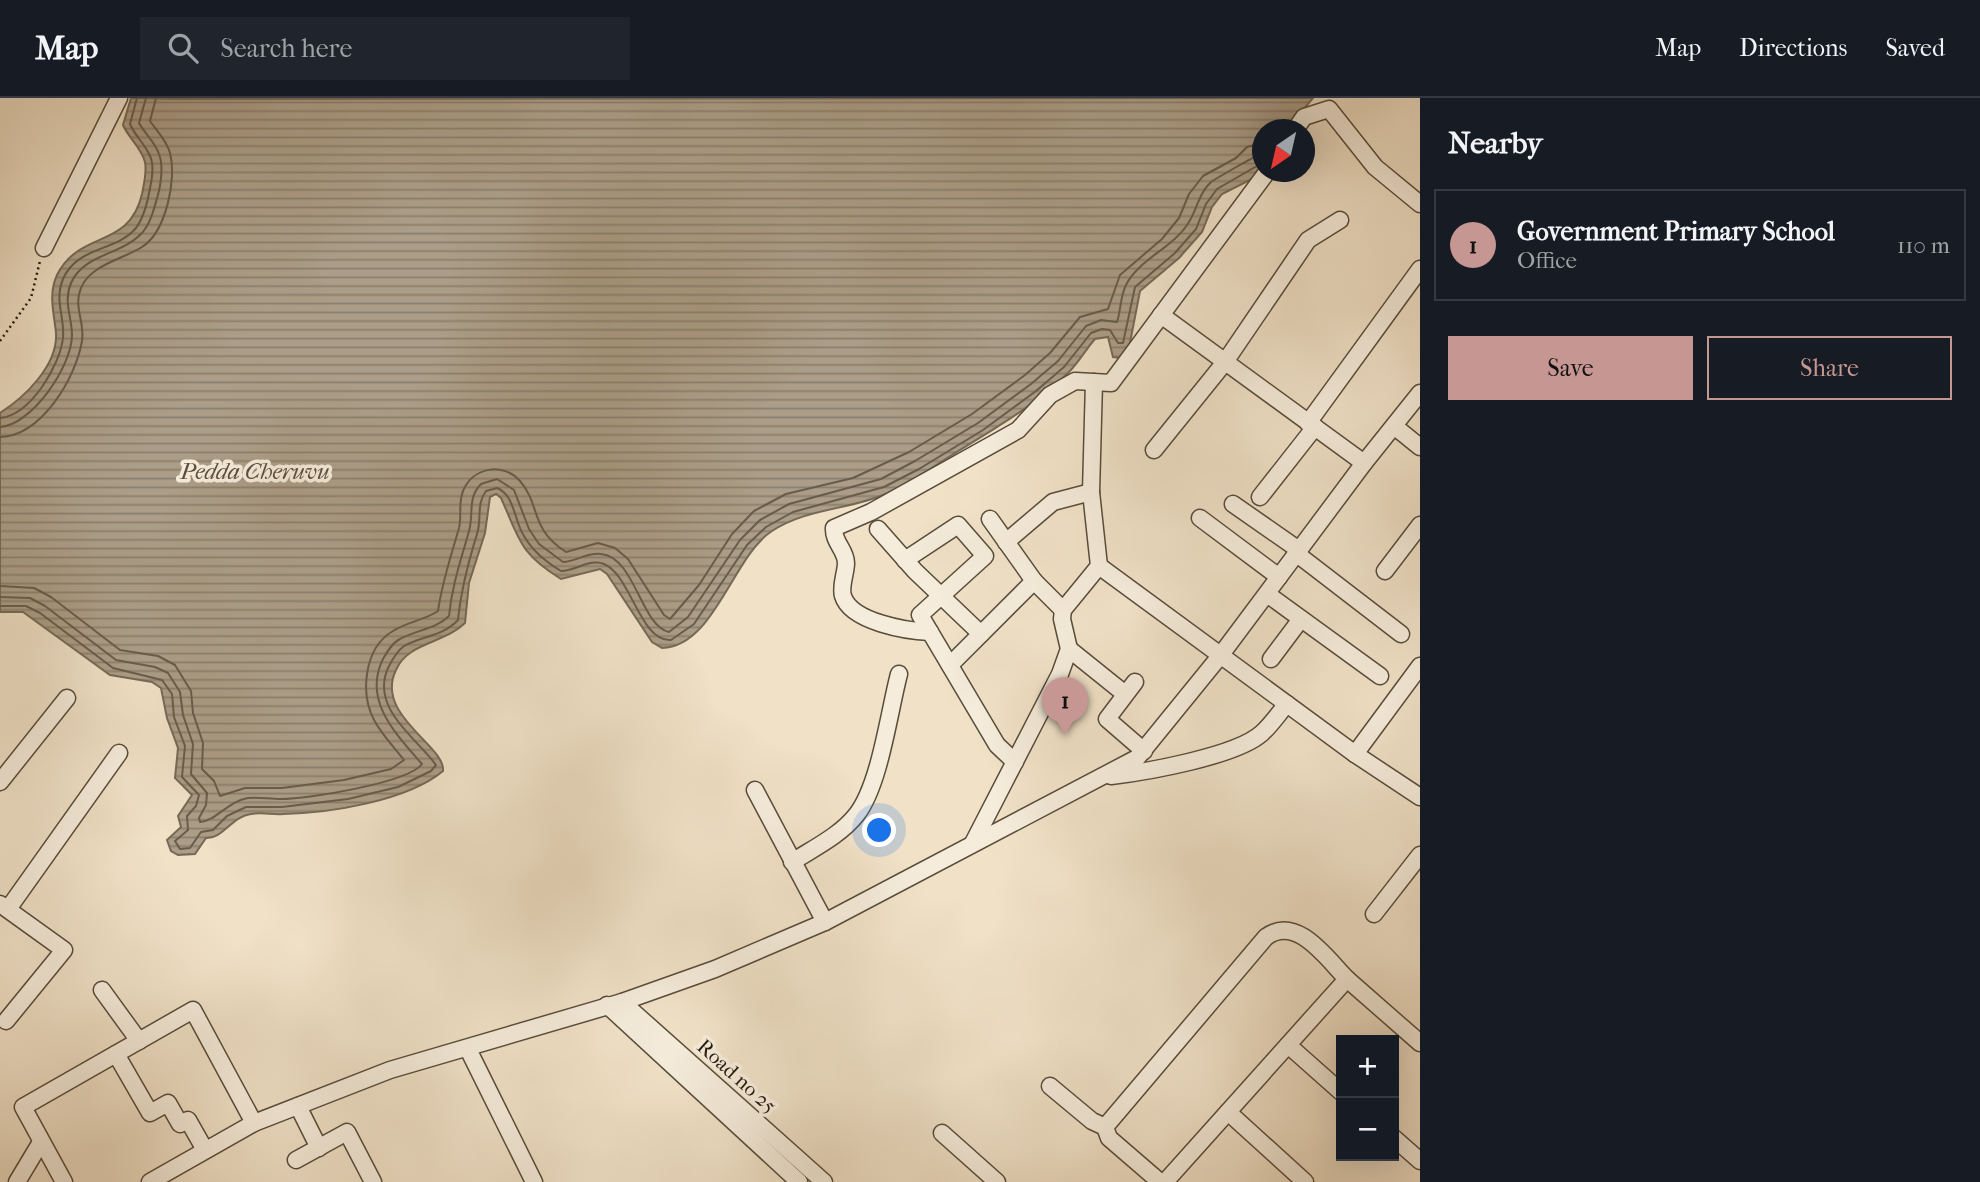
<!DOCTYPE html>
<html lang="en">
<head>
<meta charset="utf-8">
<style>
	body { margin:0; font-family:"IM FELL French Canon",serif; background:#20242c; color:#f1f3f6 }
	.controls { position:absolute; right:21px; bottom:21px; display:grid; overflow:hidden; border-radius:0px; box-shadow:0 7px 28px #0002 }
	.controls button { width:63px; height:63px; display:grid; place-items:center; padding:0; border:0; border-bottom:2px solid #363941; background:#171b24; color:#f1f3f6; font:35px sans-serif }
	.compass { position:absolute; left:1252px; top:21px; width:63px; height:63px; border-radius:50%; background:#171b24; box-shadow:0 7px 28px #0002; rotate:214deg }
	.you { position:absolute; left:880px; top:733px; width:24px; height:24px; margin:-18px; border:5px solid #fff; border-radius:50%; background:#1a73e8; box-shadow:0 0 0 10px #1a73e833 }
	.badge { display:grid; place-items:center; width:46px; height:46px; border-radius:50%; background:#c59692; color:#111; font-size:23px; font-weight:700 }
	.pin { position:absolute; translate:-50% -58px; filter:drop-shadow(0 2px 4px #0008) }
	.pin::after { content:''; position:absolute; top:37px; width:24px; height:21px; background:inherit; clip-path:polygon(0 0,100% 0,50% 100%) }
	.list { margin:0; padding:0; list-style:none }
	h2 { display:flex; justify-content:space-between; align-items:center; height:91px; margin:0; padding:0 28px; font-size:30px }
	h2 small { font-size:23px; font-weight:400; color:#9ea1a6 }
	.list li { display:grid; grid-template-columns:46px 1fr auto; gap:21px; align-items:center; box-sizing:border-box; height:112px; margin:0 14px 14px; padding:0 14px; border:2px solid #363941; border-radius:0px }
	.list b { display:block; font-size:26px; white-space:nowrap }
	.list p { margin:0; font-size:23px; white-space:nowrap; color:#9ea1a6 }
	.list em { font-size:23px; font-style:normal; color:#9ea1a6 }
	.actions { display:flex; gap:14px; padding:21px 28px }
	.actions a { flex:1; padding:16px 0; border:2px solid #c59692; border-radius:0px; text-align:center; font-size:24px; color:#c59692 }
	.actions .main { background:#c59692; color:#111 }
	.icon { flex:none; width:38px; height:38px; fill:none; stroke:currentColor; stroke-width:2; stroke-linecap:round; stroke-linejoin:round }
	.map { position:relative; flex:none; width:1420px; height:1084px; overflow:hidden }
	header { display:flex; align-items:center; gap:42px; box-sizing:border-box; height:98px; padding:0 35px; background:#171b24; border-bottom:2px solid #363941 }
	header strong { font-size:33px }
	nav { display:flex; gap:38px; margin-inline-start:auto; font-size:24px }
	.search { width:490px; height:63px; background:#20242c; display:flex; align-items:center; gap:18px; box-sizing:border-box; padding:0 24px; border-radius:0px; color:#9ea1a6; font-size:26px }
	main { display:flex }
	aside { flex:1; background:#171b24 }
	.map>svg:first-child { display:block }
</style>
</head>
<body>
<header>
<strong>Map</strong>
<div class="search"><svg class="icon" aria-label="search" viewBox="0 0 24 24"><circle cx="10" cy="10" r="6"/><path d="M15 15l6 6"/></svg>Search here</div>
<nav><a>Map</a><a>Directions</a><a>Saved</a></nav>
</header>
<main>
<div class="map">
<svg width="1420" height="1084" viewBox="0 0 1420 1084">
	<defs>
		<pattern id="water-rules" width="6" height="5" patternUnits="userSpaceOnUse" patternTransform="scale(1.75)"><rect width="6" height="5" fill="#ab9d87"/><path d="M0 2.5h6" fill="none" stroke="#8b7f6d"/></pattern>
	</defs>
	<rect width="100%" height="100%" fill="#f0e1c7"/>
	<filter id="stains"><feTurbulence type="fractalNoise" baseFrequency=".00286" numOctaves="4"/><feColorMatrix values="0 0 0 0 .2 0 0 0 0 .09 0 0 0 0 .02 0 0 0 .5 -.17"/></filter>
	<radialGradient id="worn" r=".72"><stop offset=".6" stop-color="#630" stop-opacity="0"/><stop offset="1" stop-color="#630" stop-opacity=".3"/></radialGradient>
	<!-- water -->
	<path fill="url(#water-rules)" stroke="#756956" stroke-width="2" d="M131,0L174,1L1313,0L1287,31L1262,32V68L1254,80L1222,96L1212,109L1202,134L1179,160L1140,193L1129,250L1120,260L1113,259L1108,239L1095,241C1086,251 1079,264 1069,274C1035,308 992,332 952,357C931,370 911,385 888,395C850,412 807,410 772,433C733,458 714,549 662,550L652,544L607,476L600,471L561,481C519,455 520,442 501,400L496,396L490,399L485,435L469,485L465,525C444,546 408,544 396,572C374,617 446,648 443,673C407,703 330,715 283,716C273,717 262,714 251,716C232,718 223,741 206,740L195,756L178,757L171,753L167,742L181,729L178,718L192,697L175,680L178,650L167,620L161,590L152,584L110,577L23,514H0V315C25,299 58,267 56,235C54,214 48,197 57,177C80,131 129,152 142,96C144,86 147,74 145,64C142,51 128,39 123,27Z"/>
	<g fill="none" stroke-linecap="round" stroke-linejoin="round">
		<!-- shore -->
		<g stroke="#685c4a" stroke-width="2">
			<path d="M0,320C31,317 60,267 63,240C65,219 54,203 63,181C77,148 116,154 136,130C144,119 148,102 150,90C152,81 154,66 150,58C145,46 135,38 130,26L137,0"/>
			<path d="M0,329C32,327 72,268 72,237C72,219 63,204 71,185C84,156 120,157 140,137C151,127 155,107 159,93C161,83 163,66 159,56C155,44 145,36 139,25L146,0"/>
			<path d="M0,339C42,338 76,279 82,243C85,224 73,208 81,190C90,167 123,161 142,149C166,134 177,81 170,55C167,43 157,33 150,23L156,0"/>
			<path d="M0,488L34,490L51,499L120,552L158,558L175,567L191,593L193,615L203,645L202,671L214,683L220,698L245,690H282L344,682L391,671L404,662C394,649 382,637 374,622C360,595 364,550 393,533C407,524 425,522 438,513C442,484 451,458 459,430C462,418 458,405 463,393C473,369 503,364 520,383C541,407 529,430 566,454L598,445L615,450L628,461L664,517L670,521L699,487L732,436L754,413L786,396L853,380L909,354L972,316L1025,277L1050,255L1080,219L1108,211L1120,177L1162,141L1179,120L1189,96L1203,78L1236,60L1247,49L1262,45"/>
			<path d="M0,499L30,500L45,508L116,562L155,569L168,575L180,594L183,617L193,646L191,676L207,695L206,707L199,720L200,724C216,723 228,703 248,700C259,699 269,701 281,701C307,701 408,685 422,666C397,637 362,603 383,561C387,554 392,545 400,541C416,532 436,531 449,518C452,487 461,462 469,433C474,416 467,400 481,386L497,381L514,392L529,431L539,446L563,464C576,464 587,454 601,456C635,459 641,528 669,534L688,519L740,442L760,422L789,406L881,381L915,363L978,325L1031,286L1058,263L1086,228L1101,222L1117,224C1121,212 1120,199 1126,187C1138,162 1172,150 1187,127C1197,113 1198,96 1211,84C1217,80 1258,56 1262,56"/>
			<path d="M0,508H26L40,515L113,570L162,582L172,596L174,619L185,648L182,679L199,697L196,708L187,718L188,732L175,743L180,751L190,750L201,734L213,732L227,718L246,709H282L348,701L398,689L431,673L436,667C417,640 370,611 388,570C392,562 397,553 404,548C422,538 443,538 458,522C461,491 468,465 477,436C482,421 476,406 486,393L497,390C515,397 514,423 524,438C533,454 546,464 561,473C575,473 591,460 604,466C631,477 640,544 671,542L694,526L747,447L766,429L793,414L884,389L919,371L983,332L1036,293L1064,269L1091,235L1102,231L1110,232L1118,245H1123L1135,189L1175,155L1196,131L1206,106L1217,91L1262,65"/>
		</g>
		<defs>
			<g id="minor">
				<polyline points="1295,32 1304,19 1329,11 1375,69 1420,106"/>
				<polyline points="44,150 119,0"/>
				<polyline points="1161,217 1364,365"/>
				<polyline points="1308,325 1420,171"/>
				<polyline points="1394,328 1420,349"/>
				<polyline points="1154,352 1225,264 1308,142 1340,122"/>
				<polyline points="1260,399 1315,329"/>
				<polyline points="1233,406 1299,452"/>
				<polyline points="1200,420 1279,479"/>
				<polyline points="990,421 1034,483 1063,512"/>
				<polyline points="878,431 915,473 981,536"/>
				<polyline points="1006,444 1053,404 1091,394"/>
				<polyline points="1297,456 1401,536"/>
				<polyline points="905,462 958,427 985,458 920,517 997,647 1015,664"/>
				<polyline points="1099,468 1355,656 1420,699"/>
				<polyline points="1385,473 1420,427"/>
				<polyline points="1267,496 1380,578"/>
				<path d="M930,534C907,533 851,524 843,498C840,488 846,475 846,465C846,452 833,444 834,430L871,414L1018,332L1050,297L1075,283L1111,285L1267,74"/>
				<polyline points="1069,551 1125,596"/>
				<polyline points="1271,561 1301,521"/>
				<polyline points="950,567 1034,483"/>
				<polyline points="1135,584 1107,621 1144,653"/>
				<polyline points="1355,656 1420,568"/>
				<path d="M1111,678C1146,674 1237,658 1262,635C1271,627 1279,615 1287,606"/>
				<polyline points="0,684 67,600"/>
				<polyline points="755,692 825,824"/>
				<polyline points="973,745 1060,576 1069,551 1062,521 1063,512 1099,468 1091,394 1094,284"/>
				<path d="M792,764C814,750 841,737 857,716C880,686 889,614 899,576"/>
				<polyline points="0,806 64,852 6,923"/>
				<polyline points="8,811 119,655"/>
				<polyline points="1374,816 1420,757"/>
				<polyline points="102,892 139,943"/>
				<polyline points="622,904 824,1084"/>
				<polyline points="607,907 799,1084"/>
				<polyline points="1288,947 1341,994"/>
				<polyline points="468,951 534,1084"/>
				<polyline points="116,956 150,1015 168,1005 180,1026 188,1022 205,1052"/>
				<polyline points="1050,988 1092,1023 1105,1029"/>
				<polyline points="298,1008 319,1050"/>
				<polyline points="1228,1014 1305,1084"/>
				<polyline points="942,1035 997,1084"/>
				<polyline points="1394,1040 1420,1063"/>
				<polyline points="296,1062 347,1034 373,1084"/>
				<polyline points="17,1084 41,1044"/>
				<polyline points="64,1084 23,1009 193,912 254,1025"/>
				<polyline points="150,1084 254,1025 390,972 622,904 715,871 825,824 1137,660 1220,558 1364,365 1420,295"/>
				<path d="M1160,1084L1109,1040L1105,1029L1266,839C1297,816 1327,861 1347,881"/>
				<polyline points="1165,1084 1347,881 1420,945"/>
			</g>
		</defs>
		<!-- minor casing -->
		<use href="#minor" stroke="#584c3b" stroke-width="19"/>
		<!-- path -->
		<polyline stroke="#251a0c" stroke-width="2.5" stroke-dasharray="2 3.5" stroke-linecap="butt" points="0,243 31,200 40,163"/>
		<!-- minor -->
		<use href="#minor" stroke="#f5ecdb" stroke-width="16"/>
	</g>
	<g text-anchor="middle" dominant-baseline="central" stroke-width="7" stroke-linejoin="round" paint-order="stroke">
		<!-- street labels -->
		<g font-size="21" fill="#251a0c" stroke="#f5ecdb">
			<text transform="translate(737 978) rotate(42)">Road no 25</text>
		</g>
		<!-- water labels -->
		<g font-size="23" font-style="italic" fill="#5b4e3d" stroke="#f5ecdb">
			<text x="255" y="373">Pedda Cheruvu</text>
		</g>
	</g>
	<rect width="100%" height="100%" filter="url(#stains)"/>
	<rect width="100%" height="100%" fill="url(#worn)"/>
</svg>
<div class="controls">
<button>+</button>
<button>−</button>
</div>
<svg class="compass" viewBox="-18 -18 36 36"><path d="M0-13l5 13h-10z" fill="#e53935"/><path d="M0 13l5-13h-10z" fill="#9ea1a6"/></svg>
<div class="you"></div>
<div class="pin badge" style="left:1065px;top:637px">1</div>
</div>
<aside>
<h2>Nearby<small></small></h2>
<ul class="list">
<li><span class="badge">1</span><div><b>Government Primary School</b><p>Office</p></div><em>110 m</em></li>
</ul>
<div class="actions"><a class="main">Save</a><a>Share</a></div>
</aside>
</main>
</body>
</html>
